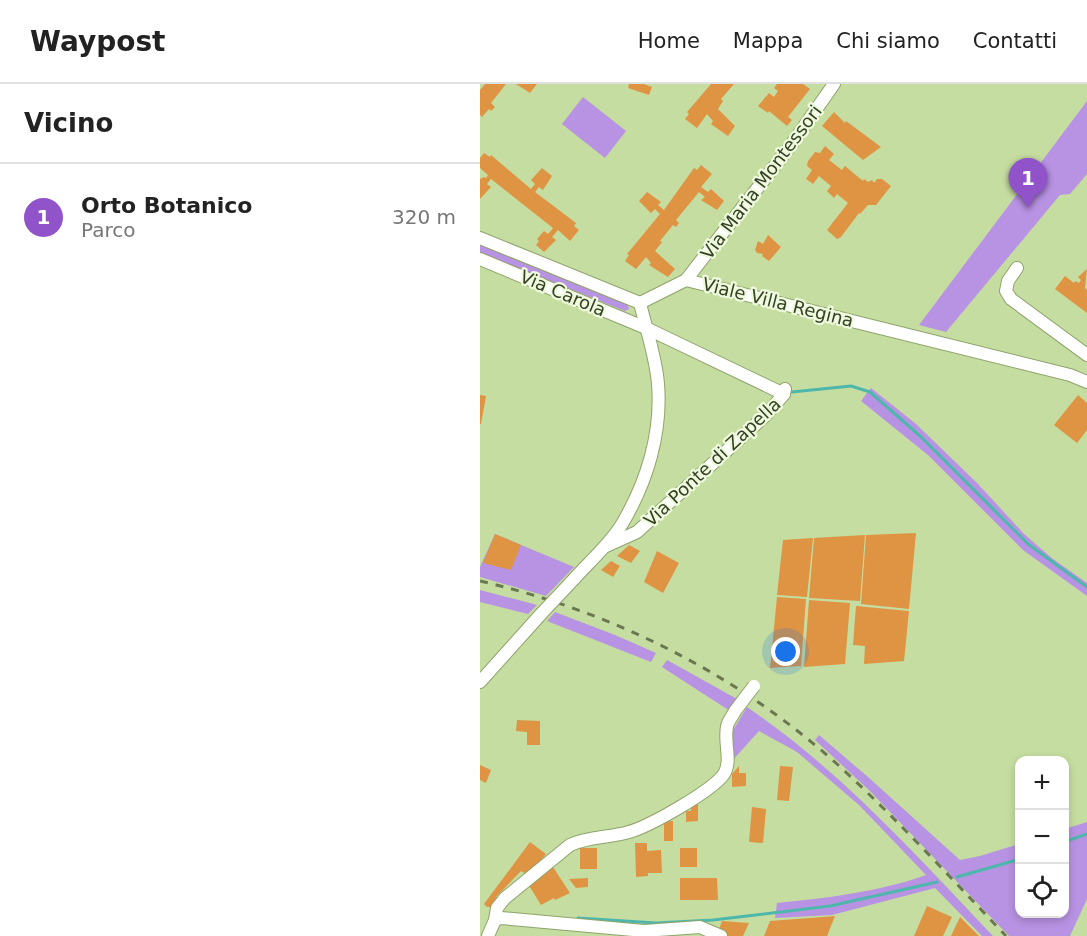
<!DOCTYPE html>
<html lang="it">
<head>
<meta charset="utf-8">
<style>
	body { margin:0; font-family:"DejaVu Sans",sans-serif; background:#f6f6f6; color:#222 }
	.controls { position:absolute; right:18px; bottom:18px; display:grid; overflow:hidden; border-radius:12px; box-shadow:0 3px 9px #0003 }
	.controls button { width:54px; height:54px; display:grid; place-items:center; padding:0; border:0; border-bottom:2px solid #e0e0e0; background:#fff; color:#222; font:30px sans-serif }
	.you { position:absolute; left:306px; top:568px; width:21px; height:21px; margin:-15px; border:4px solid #fff; border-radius:50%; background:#1a73e8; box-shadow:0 0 0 9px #1a73e833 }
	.badge { display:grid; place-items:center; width:39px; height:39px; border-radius:50%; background:#9053c9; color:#fff; font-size:20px; font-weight:700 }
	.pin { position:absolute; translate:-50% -50px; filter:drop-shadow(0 2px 3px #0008) }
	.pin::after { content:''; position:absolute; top:32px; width:21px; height:18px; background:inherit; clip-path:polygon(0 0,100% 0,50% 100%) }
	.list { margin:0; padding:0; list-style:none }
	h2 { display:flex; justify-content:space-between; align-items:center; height:78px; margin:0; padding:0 24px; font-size:26px }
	h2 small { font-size:20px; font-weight:400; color:#767676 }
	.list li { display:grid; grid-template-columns:39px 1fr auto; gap:18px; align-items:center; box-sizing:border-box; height:108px; padding:0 24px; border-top:2px solid #e0e0e0 }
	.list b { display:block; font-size:22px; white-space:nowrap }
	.list p { margin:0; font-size:20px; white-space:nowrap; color:#767676 }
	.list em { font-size:20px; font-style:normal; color:#767676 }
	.icon { flex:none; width:33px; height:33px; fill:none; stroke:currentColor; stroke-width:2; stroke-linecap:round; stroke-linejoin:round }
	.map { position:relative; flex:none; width:607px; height:852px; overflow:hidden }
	header { display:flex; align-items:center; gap:36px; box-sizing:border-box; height:84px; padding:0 30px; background:#fff; border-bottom:2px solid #e0e0e0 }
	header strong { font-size:28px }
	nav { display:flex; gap:33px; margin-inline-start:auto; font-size:21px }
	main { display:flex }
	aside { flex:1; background:#fff }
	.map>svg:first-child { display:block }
</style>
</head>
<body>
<header>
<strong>Waypost</strong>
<nav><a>Home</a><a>Mappa</a><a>Chi siamo</a><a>Contatti</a></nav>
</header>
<main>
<aside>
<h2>Vicino<small></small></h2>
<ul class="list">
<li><span class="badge">1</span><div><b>Orto Botanico</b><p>Parco</p></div><em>320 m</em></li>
</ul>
</aside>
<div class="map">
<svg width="607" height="852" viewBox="0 0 607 852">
	<rect width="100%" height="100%" fill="#c6dda1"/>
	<!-- green -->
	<g fill="#b892e3">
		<polygon points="103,13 146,47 125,74 82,40"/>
		<polygon points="607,17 607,90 590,110 580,111 466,248 439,241"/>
		<polygon points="0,160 147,219 149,225 145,227 0,169"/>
		<polygon points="391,304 436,340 498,400 544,450 573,475 607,499 607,512 543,466 448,371 381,317"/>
		<polygon points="15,450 94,483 66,512 0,493 0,483"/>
		<polygon points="0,506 57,521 48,530 0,518"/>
		<polygon points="75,528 135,551 176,569 171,578 67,537"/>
		<polygon points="187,576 257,615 250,627 182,583"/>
		<path d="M267,623C360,686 436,771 513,852H502L455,804L352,831L295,834L297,819C346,814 399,808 446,791L379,721L317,668L279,647L252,677V648Z"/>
		<polygon points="339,651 388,693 480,776 500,772 539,760 540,830 584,830 585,745 607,738 607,815 590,852 529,852 391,708 335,656"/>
	</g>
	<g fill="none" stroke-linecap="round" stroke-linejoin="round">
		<!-- stream -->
		<g stroke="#4eb7ab" stroke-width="3">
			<polyline points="312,308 371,302 390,308 440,352 548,460 607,503"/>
			<polyline points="584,758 607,750"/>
			<polyline points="477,793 540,775"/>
			<polyline points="98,834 176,839 233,836 350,822 457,798"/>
		</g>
	</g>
	<!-- building -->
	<g fill="#de9443">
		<polygon points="5,0 26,0 11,19 15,23 11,27 9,25 2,33 0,31 0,6"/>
		<polygon points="36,0 57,0 50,9"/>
		<polygon points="149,0 164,0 172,3 169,11 148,4"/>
		<polygon points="231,0 254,0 241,15 243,17 238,25 255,42 248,52 231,40 233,37 227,30 217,44 205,35 209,30 207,28"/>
		<polygon points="297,0 323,0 330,5 308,33 312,36 307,42 289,27 288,29 278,22 289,9 294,13 298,7 294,4"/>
		<polygon points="354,28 365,39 366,37 401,63 383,76 342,42"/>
		<polygon points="345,62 354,70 349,76 362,86 365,82 383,97 384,95 388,98 392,96 394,99 397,95 402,95 411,102 396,121 388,121 380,130 379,129 361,153 357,155 347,146 368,119 357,110 354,114 347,107 351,102 339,92 333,100 326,95 332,86 327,82 328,77 335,68 340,69"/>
		<polygon points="4,69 10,73 11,71 51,105 55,100 51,96 62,84 72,92 63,106 59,103 55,108 96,139 94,142 99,146 90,157 78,146 72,153 76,156 64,168 56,161 59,157 57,155 64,147 68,150 73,144 11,95 7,100 11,103 0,115 0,95 4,93 6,94 8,91 0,84 0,74"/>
		<polygon points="221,81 232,90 221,103 228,108 231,105 244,117 237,126 221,116 225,113 219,108 196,136 199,139 196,143 193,141 180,157 182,158 175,167 195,185 188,193 169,181 171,179 166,173 156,185 145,177 149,171 147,170 180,130 175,125 171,129 159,117 167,108 181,118 178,121 184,126 214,84 217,86"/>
		<polygon points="288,151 301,163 289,177 282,172 283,170 277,169 275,166 278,157 283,160"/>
		<polygon points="607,185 605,204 607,206 607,229 575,205 585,192 594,199 595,197 599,199 601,196 598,193"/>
		<polygon points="0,311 6,312 1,340 0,340"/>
		<polygon points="598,311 607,319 607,346 597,359 574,341"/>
		<polygon points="436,449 429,525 381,520 386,451"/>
		<polygon points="15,450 41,461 31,486 3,479"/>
		<polygon points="385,451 380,517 329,514 334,454"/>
		<polygon points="333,454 327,513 297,511 303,456"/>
		<polygon points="149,461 160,467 151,479 137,472"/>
		<polygon points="177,467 199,479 183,509 164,498"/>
		<polygon points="131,477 140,482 133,493 121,486"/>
		<polygon points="297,513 326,515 321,582 290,584"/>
		<polygon points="329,516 370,519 365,580 324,583"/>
		<polygon points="376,522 429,527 424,577 384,580 385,562 373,561"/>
		<polygon points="37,636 60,637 60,661 47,661 47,648 36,647"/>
		<polygon points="0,681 11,686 6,699 0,696"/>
		<polygon points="259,682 259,689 266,689 266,702 252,703 252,690"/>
		<polygon points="300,682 313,683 309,717 297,716"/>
		<polygon points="218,715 218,737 206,738 206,727 211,727 211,720"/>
		<polygon points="272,723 286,725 283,759 269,758"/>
		<rect x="184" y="737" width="9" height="20"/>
		<polygon points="50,758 66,770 51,788 49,786 46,790 41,787 16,813 20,816 13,823 7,823 4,820"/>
		<polygon points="155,759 167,759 167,767 181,766 182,789 168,789 168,792 156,793"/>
		<rect x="100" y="764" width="17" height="21"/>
		<rect x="200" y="764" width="17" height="19"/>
		<polygon points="71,780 90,809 75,816 74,814 61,821 48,800"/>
		<polygon points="108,794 108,803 96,804 89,795"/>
		<polygon points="200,794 237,794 238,816 200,816"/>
		<polygon points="447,822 472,833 463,852 434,852"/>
		<polygon points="355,832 347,852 284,852 290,837"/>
		<polygon points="480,833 499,852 471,852"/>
		<polygon points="242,837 269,839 263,852 247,852 238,848"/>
	</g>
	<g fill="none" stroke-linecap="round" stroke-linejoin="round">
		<defs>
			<g id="minor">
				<polyline points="0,154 160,219 206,196 590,291 607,298"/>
				<polyline points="0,175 166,244 304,310"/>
				<polyline points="537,184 528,197 526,207 531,215 607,271"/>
				<polyline points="206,196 311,61 354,0"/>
				<polyline points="126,462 157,448 286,331 304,310 305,305"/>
				<path d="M94,495C109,478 130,460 142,440C167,398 182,349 178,300C176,273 166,245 160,219"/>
				<polyline points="0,598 61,530"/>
				<path d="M15,836L17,824L25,814L90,761C109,752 129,754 149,748C170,742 232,707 244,690C253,675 242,655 248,639C250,635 253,631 255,627"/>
				<polyline points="8,852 15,836 21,834 164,847 220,843 241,852"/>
			</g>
		</defs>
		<!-- minor casing -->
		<use href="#minor" stroke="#8ea36a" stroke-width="14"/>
		<!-- minor -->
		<use href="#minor" stroke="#fff" stroke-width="12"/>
		<!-- rail -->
		<path stroke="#6a7852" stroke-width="3" stroke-dasharray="8 8" stroke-linecap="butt" d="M0,497C131,527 257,590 357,680C416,734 471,794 526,852"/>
		<defs>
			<g id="minor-bridge">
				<polyline points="61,530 94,495"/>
				<polyline points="255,627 274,602"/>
			</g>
		</defs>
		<!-- minor-bridge casing -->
		<use href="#minor-bridge" stroke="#8ea36a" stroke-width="14" stroke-linecap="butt"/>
		<!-- minor-bridge -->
		<use href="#minor-bridge" stroke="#fff" stroke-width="12"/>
	</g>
	<g text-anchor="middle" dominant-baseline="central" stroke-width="4.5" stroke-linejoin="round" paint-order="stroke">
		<!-- street labels -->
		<g font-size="18" fill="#374027" stroke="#edfadb">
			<text transform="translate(281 98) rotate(-53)">Via Maria Montessori</text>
			<text transform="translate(83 209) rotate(23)">Via Carola</text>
			<text transform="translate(298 218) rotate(14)">Viale Villa Regina</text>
			<text transform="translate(232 378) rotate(-43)">Via Ponte di Zapella</text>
		</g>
	</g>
</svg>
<div class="controls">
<button>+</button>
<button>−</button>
<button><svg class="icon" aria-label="locate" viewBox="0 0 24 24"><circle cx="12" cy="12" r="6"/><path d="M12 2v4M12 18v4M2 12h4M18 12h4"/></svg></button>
</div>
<div class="you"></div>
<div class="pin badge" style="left:548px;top:124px">1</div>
</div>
</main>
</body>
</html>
